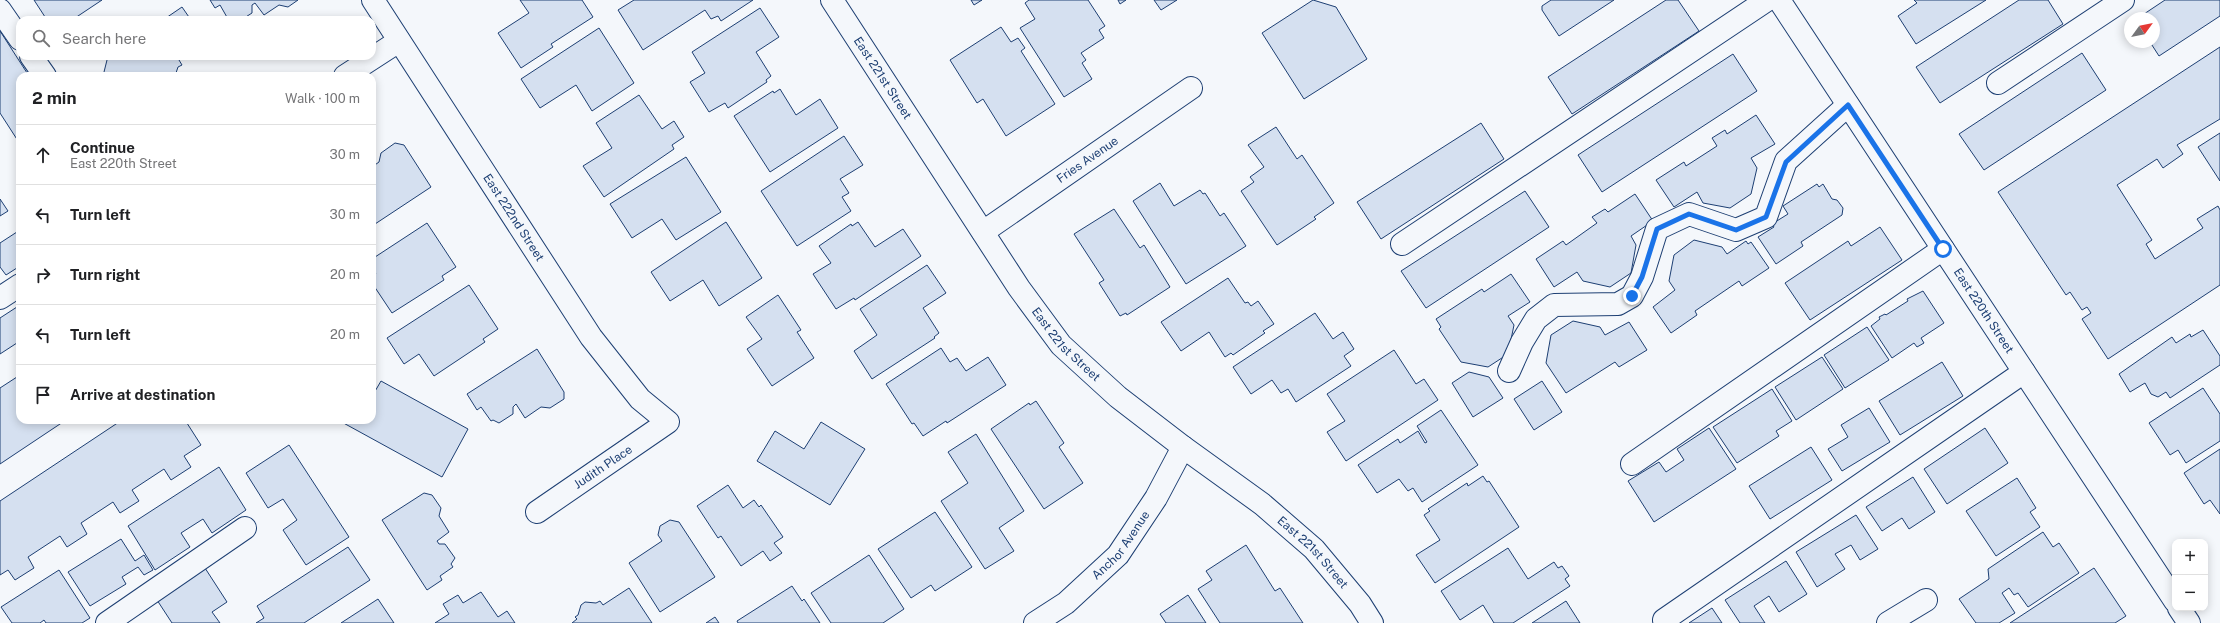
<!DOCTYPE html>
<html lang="en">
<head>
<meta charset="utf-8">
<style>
	body { margin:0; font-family:"Public Sans",sans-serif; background:#f6f6f6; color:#202124 }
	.controls { position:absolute; right:12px; bottom:12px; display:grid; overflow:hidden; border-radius:8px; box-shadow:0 2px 10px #0003 }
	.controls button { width:36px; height:36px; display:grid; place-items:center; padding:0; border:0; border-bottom:1px solid #e0e0e0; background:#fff; color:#202124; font:20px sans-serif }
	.compass { position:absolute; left:2124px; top:12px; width:36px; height:36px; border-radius:50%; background:#fff; box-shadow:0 2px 10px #0003; rotate:57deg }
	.stop { position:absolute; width:12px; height:12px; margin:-9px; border:3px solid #1a73e8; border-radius:50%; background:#fff }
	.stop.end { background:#1a73e8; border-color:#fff; box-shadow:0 1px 4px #0008 }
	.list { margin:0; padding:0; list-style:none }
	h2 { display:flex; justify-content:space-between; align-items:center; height:52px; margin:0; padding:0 16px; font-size:17px }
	h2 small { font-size:13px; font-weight:400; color:#757577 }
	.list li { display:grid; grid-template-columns:26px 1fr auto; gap:12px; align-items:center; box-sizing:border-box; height:60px; padding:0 16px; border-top:1px solid #e0e0e0 }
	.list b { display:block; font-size:15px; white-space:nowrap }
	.list p { margin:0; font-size:13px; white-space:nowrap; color:#757577 }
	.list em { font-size:13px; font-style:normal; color:#757577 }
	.icon { flex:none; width:22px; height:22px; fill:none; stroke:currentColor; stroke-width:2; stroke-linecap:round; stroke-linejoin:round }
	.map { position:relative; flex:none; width:2220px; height:623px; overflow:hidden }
	.search { position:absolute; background:#fff; box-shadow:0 2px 10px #0003; left:16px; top:16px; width:360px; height:44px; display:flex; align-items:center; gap:10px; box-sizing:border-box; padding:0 14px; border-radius:12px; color:#757577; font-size:15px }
	.panel { position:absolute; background:#fff; box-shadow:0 2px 10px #0003; left:16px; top:72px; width:360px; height:352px; border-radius:12px }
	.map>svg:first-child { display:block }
</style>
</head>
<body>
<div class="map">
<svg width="2220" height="623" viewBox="0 0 2220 623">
	<rect width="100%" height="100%" fill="#f4f7fb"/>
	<!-- building -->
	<g fill="#d5e0f0" stroke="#1d3f73">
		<polygon points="34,0 102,0 72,20 47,20"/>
		<polygon points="210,0 298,0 288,7 279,5 264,15 255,3 252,5 252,13 241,20 228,19 220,5 215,8"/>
		<polygon points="520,0 582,0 593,17 551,44 553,47 521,68 498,33 529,13"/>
		<polygon points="634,0 753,0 721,21 718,16 711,19 705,10 643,50 618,10"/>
		<polygon points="971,0 982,0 974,5"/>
		<polygon points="1029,0 1088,0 1105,26 1099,30 1104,38 1081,53 1086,60 1082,63 1092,79 1064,97 1020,28 1035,19 1025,3"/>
		<polygon points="1118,0 1126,0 1120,4"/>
		<polygon points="1154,0 1177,0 1161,10"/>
		<polygon points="1313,0 1336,7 1367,59 1304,99 1262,33"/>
		<polygon points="1551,0 1614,0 1559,36 1542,10 1542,6"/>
		<polygon points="1666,0 1678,0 1699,31 1572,114 1548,77"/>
		<polygon points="1914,0 1986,0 1916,44 1898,16 1917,3"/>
		<polygon points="2019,0 2048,0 2063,24 1940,103 1916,67"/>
		<polygon points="2165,0 2220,0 2220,16 2159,56 2150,42 2154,42 2154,18 2138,18"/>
		<polygon points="182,7 191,20 163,20"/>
		<polygon points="760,8 779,37 756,52 771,76 766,80 767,82 728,108 725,103 709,112 690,82 705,73 692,52"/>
		<polygon points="1001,27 1011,42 1018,38 1025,48 1021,51 1055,104 1006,136 983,99 977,103 950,60"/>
		<polygon points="599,28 634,83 592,111 576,85 540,108 521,79"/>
		<polygon points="0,31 29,76 20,76 20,144 0,113"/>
		<polygon points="2220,47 2220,119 2177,145 2183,154 2163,168 2157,159 2117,185 2152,240 2146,244 2155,259 2203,228 2197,219 2218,206 2220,210 2220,285 2108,359 2082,319 2091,313 2087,307 2082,310 2070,292 2066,295 1998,192"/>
		<polygon points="2082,53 2106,90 1984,170 1959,134"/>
		<polygon points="1733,54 1757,91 1602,192 1578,155"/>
		<polygon points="108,56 185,56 179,60 182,65 178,67 175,76 103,76"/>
		<polygon points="780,89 796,115 820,99 838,128 770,172 734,116 773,91 774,93"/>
		<polygon points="639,95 662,129 674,121 684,137 672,145 674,149 604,197 583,166 612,148 596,123"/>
		<polygon points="1756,115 1775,144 1751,158 1757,168 1751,194 1730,208 1703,203 1697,192 1674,207 1656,180 1684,162 1686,166 1717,146 1712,138 1725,130 1727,134"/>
		<polygon points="1481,123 1504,159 1381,239 1357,202"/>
		<polygon points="1276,127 1297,159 1302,155 1334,203 1314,217 1316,219 1277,245 1241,191 1254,182 1250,177 1264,167 1248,145"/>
		<polygon points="2220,133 2220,181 2198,147"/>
		<polygon points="844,136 863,165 840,179 849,193 842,197 851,211 797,246 761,191"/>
		<polygon points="395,143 404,145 431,187 372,226 372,167 379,162 381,153"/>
		<polygon points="686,157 721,212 676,240 662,219 632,238 610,204"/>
		<polygon points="1160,183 1174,206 1200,190 1203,194 1205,193 1220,216 1224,213 1246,246 1186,284 1133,201"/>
		<polygon points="1817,184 1819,187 1823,184 1832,199 1837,200 1843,208 1842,215 1801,242 1803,246 1776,264 1758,237 1774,227 1772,224 1788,214 1783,206"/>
		<polygon points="1525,191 1549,227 1426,308 1401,271"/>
		<polygon points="1635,194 1653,221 1631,236 1636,245 1631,273 1610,287 1583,281 1577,272 1554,287 1536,259 1563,241 1566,245 1597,223 1592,217 1605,209 1608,212"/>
		<polygon points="0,199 8,211 0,216"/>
		<polygon points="1114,209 1140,248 1144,245 1170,287 1127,315 1126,313 1120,316 1099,283 1104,280 1074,234"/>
		<polygon points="726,222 762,278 719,306 703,280 670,301 651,272"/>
		<polygon points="858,222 875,247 903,229 921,256 855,300 854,298 836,309 813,274 831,263 819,246 851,224 852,226"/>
		<polygon points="427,223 456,267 442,276 444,280 392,313 372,283 372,276 376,274 372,269 372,259"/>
		<polygon points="1880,227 1902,260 1810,320 1785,283 1848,241 1851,246"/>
		<polygon points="20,230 20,266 6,275 0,267 0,243"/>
		<polygon points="1694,240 1722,247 1727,254 1746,241 1748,244 1751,242 1769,268 1742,286 1739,281 1695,311 1697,315 1671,333 1653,307 1675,290 1669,281 1674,255"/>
		<polygon points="927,265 946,293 923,308 939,333 934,337 935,338 872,379 854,351 877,335 860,309"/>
		<polygon points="1511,274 1530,302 1508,316 1514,325 1508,354 1488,367 1461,362 1439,329 1441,327 1436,319 1482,289 1484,292"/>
		<polygon points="1228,278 1245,303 1248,302 1251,306 1258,301 1274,324 1263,331 1265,333 1233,355 1231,353 1225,357 1209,332 1181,351 1161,322"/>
		<polygon points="469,285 498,329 483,339 485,342 434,376 419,354 404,364 387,338"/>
		<polygon points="1923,291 1944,323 1921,338 1924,343 1917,347 1914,343 1892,358 1871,326 1880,319 1879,317 1885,314 1886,315 1908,301 1907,299"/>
		<polygon points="778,295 801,330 797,332 814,358 772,386 747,349 762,339 746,317"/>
		<polygon points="20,305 20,341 0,354 0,318"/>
		<polygon points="1315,313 1333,339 1343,332 1354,349 1344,356 1351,366 1296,402 1288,389 1281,393 1272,380 1251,394 1233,367"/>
		<polygon points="1573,321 1600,327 1605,335 1629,322 1647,350 1619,367 1615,362 1566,393 1546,363 1551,335"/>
		<polygon points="1867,327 1889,360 1845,388 1824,355"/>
		<polygon points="2203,330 2220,356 2220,365 2170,398 2166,392 2158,397 2151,394 2145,383 2130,392 2119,374 2172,337 2176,343 2190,334 2191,337"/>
		<polygon points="941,348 950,362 957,358 966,371 988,357 1006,385 947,423 946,421 923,436 914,423 912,424 886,384"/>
		<polygon points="537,349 564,392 564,399 550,408 541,407 525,418 516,404 513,407 513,414 499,423 493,420 491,421 481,407 477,410 467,394"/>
		<polygon points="1394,350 1416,384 1424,379 1438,400 1346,461 1327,432 1345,421 1327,394"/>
		<polygon points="1822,357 1843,389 1796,420 1775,387"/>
		<polygon points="1942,362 1963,396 1900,435 1879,401"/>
		<polygon points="1469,372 1489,377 1503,398 1473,417 1452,383"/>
		<polygon points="20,375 20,420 66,420 0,464 0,388"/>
		<polygon points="381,381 468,429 442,477 338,420 372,420 372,392 374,393"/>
		<polygon points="1542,381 1562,412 1534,430 1514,399"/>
		<polygon points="2203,388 2220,414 2220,441 2186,463 2178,450 2170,455 2149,423"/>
		<polygon points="1772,389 1792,421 1776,431 1779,436 1737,463 1713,427"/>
		<polygon points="1036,401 1064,443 1059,447 1083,483 1044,509 991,429 1029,403 1030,405"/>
		<polygon points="1869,408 1890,442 1842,471 1828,449 1848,437 1841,425"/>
		<polygon points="1441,410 1478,465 1422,502 1413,488 1408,491 1399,479 1377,493 1358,465 1398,439 1400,443 1418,431 1425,443 1427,442 1417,426"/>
		<polygon points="122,420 185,420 201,445 184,456 191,467 171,480 164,469 132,490 139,501 120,513 113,502 81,523 87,534 67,547 60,536 28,557 34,568 15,580 8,570 0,575 0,501"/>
		<polygon points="821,422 865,449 830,505 757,461 775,431 804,449"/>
		<polygon points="1709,428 1736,469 1654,522 1628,481 1659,462 1666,472 1684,460 1677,449"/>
		<polygon points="1985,428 2008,463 1947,504 1924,469"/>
		<polygon points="976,434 1024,511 999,528 1014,551 985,569 941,501 968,483 948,452"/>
		<polygon points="289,445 349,537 306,565 283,530 297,520 283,499 268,508 246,473"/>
		<polygon points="1811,447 1832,480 1770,519 1749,486"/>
		<polygon points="2220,449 2220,514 2210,500 2204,504 2184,473"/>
		<polygon points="219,467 246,510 212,533 203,519 181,533 190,547 155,570 128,526"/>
		<polygon points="1483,476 1487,482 1489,481 1519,527 1435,583 1416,555 1440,540 1424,515 1430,511 1428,509 1467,483 1468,486"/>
		<polygon points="1913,477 1935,512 1909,529 1902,518 1882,531 1866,507"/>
		<polygon points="2017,478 2036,508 2030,512 2040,527 1996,556 1966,511"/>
		<polygon points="728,485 743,508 754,500 759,507 761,505 783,537 774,543 782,553 770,561 763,551 741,566 721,536 718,538 697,506"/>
		<polygon points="424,493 432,495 441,508 439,516 449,532 437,541 439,544 445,544 455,558 451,564 453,567 440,576 442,580 427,590 382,520"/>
		<polygon points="935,512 972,567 935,591 931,585 911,598 878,549"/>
		<polygon points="1856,515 1878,549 1860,560 1851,545 1835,554 1845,569 1817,587 1796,552"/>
		<polygon points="670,520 679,522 715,577 660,612 629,563 662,541 658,535 660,526"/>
		<polygon points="2043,532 2053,547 2059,543 2079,573 2028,607 2018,593 2014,595 2009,588 2002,593 2015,613 1999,623 1976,623 1959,599 1989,579 1988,569"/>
		<polygon points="121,539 135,561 144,555 153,570 144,575 138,567 122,577 126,584 90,606 68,572"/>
		<polygon points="1246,545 1275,591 1280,588 1303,623 1220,623 1198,589 1212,580 1206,571"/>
		<polygon points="348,547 370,580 304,623 256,623 264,618 257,606"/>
		<polygon points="1508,548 1528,579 1554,562 1558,568 1562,566 1569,576 1565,579 1570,586 1513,623 1494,623 1483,605 1460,620 1441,591"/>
		<polygon points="869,555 904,609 883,623 831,623 811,593"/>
		<polygon points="1786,561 1807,594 1779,612 1769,596 1754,606 1765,623 1740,623 1725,600"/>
		<polygon points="205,568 227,602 212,612 220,623 172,623 157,600"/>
		<polygon points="2094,568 2126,616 2115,623 2010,623"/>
		<polygon points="59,570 90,618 82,623 46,623 44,620 40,623 12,623 1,607"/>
		<polygon points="792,586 802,601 804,599 820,623 738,623 737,621"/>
		<polygon points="629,588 652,623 572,623 577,619 575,617 578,615 581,605 585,602 596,603 600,601 603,605"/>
		<polygon points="481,592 498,617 507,611 515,623 435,623 449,614 443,604 458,595 463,603"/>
		<polygon points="1188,595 1206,623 1166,623 1160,614"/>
		<polygon points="378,599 394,623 341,623"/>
		<polygon points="1566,601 1580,623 1532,623"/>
		<polygon points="1712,608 1722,623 1689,623"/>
		<polygon points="715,617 719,623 706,623"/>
	</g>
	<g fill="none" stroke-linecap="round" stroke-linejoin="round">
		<defs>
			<g id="minor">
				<path id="s1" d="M373,0L591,337L640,399L668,422L537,512"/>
				<path id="s2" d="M832,0L1019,288L1061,345L1118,397L1183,447L1262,504L1314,549L1360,604L1372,623"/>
				<path id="s3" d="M1779,0L2175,601"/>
				<polyline points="0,10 20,39"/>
				<polyline points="31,56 45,76"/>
				<polyline points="345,76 399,41"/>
				<polyline points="1998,83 2123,0"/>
				<path id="s4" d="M983,232L1191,88"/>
				<polyline points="1402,244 1767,0"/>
				<polyline points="0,298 20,285"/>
				<polyline points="1509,371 1522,342 1536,319 1554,305 1618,304 1632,296 1642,277 1657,229 1689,214 1736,230 1766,217 1786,161 1848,105"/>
				<polyline points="1632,464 1943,249"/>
				<polyline points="2179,608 2189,623"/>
				<polyline points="1664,620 2024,372"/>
				<polyline points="107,623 245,528"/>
				<path id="s5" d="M1035,623L1066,603L1118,555L1156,498L1183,447"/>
				<polyline points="1888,623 1926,600"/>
			</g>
		</defs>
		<!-- minor casing -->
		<use href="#minor" stroke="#1d3f73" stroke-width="24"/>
		<!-- minor -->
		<use href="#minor" stroke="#f4f7fb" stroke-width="22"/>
	</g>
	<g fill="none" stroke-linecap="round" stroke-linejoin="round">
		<!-- route -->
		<polyline stroke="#1a73e8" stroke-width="5" points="1632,296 1642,277 1657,229 1689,214 1736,230 1766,217 1786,162 1848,105 1943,249"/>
	</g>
	<g text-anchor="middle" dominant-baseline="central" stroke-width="3" stroke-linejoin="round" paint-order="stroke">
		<!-- street labels -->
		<g font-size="12" fill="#1d3f73" stroke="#f4f7fb">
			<text stroke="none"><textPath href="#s2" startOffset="93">East 221st Street</textPath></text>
			<text stroke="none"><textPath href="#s4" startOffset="127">Fries Avenue</textPath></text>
			<text stroke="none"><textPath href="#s1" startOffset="259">East 222nd Street</textPath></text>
			<text stroke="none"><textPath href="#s3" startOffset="372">East 220th Street</textPath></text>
			<text stroke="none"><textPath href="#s2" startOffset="417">East 221st Street</textPath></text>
			<text transform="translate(603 467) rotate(-34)">Judith Place</text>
			<text stroke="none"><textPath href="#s5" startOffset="117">Anchor Avenue</textPath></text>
			<text stroke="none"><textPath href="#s2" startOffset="741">East 221st Street</textPath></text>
		</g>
	</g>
</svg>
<div class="controls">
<button>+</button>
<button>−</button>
</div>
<svg class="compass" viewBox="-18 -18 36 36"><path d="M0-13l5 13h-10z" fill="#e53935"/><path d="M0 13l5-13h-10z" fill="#757577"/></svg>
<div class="stop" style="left:1943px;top:249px"></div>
<div class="stop end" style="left:1632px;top:296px"></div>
<div class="search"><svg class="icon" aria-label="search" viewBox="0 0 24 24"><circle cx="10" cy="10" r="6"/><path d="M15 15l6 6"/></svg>Search here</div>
<section class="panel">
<h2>2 min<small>Walk · 100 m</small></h2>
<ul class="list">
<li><svg class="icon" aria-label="ahead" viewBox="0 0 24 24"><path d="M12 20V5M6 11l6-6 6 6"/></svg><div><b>Continue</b><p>East 220th Street</p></div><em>30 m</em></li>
<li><svg class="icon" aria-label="left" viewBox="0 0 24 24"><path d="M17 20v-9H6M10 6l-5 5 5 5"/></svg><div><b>Turn left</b></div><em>30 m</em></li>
<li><svg class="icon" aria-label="right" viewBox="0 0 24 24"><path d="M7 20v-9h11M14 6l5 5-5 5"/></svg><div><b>Turn right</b></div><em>20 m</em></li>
<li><svg class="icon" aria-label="left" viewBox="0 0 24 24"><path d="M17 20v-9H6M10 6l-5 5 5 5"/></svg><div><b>Turn left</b></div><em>20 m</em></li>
<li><svg class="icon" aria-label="arrive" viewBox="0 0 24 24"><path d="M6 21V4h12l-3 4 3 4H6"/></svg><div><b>Arrive at destination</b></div></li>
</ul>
</section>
</div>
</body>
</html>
